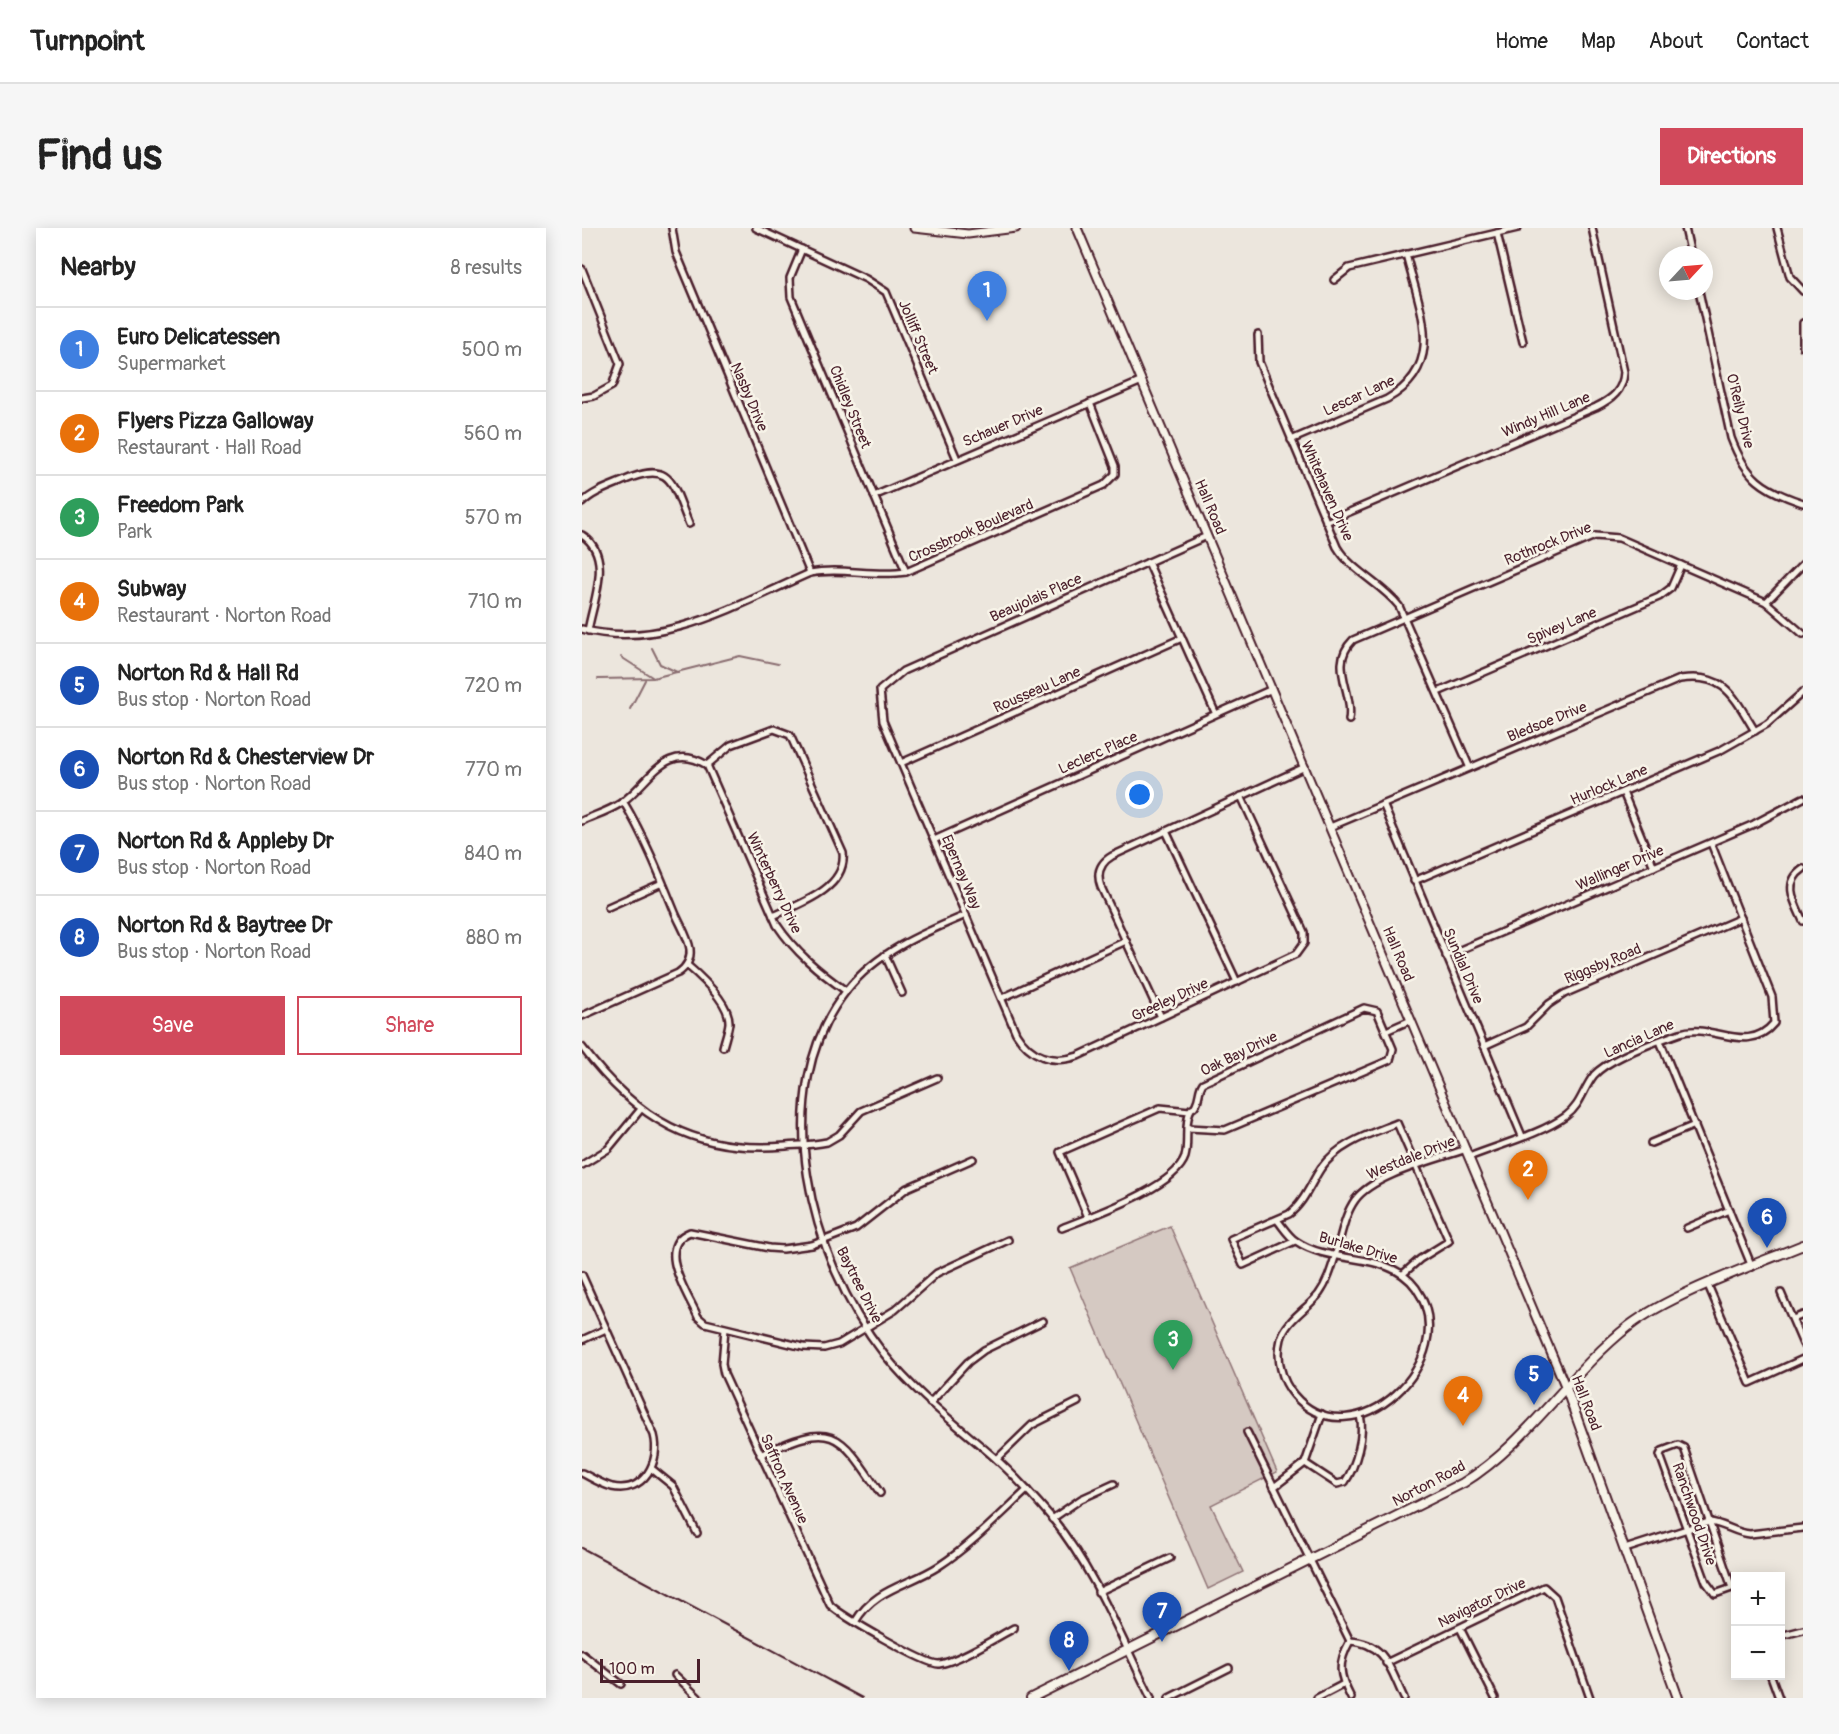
<!DOCTYPE html>
<html lang="en">
<head>
<meta charset="utf-8">
<style>
	body { margin:0; font-family:Pangolin,sans-serif; background:#f6f6f6; color:#222 }
	.controls { position:absolute; right:18px; bottom:18px; display:grid; overflow:hidden; border-radius:0px; box-shadow:0 3px 15px #0003 }
	.controls button { width:54px; height:54px; display:grid; place-items:center; padding:0; border:0; border-bottom:2px solid #e0e0e0; background:#fff; color:#222; font:30px sans-serif }
	.compass { position:absolute; left:1077px; top:18px; width:54px; height:54px; border-radius:50%; background:#fff; box-shadow:0 3px 15px #0003; rotate:64deg }
	.scale { position:absolute; left:18px; bottom:15px; width:100px; box-sizing:border-box; padding-left:6px; border:3px solid #4a1f2b; border-top:0; font-size:16px; line-height:21px; white-space:nowrap; color:#4a1f2b; -webkit-text-stroke:4px #f7f3e8; paint-order:stroke }
	.you { position:absolute; left:558px; top:567px; width:21px; height:21px; margin:-15px; border:4px solid #fff; border-radius:50%; background:#1a73e8; box-shadow:0 0 0 9px #1a73e833 }
	.badge { display:grid; place-items:center; width:39px; height:39px; border-radius:50%; background:#d1495b; color:#fff; font-size:20px; font-weight:700 }
	.pin { position:absolute; translate:-50% -50px; filter:drop-shadow(0 2px 3px #0008) }
	.pin::after { content:''; position:absolute; top:32px; width:21px; height:18px; background:inherit; clip-path:polygon(0 0,100% 0,50% 100%) }
	.list { margin:0; padding:0; list-style:none }
	h2 { display:flex; justify-content:space-between; align-items:center; height:78px; margin:0; padding:0 24px; font-size:26px }
	h2 small { font-size:20px; font-weight:400; color:#767676 }
	.list li { display:grid; grid-template-columns:39px 1fr auto; gap:18px; align-items:center; box-sizing:border-box; height:84px; padding:0 24px; border-top:2px solid #e0e0e0 }
	.list b { display:block; font-size:22px; white-space:nowrap }
	.list p { margin:0; font-size:20px; white-space:nowrap; color:#767676 }
	.list em { font-size:20px; font-style:normal; color:#767676 }
	.actions { display:flex; gap:12px; padding:18px 24px }
	.actions a { flex:1; padding:14px 0; border:2px solid #d1495b; border-radius:0px; text-align:center; font-size:21px; color:#d1495b }
	.actions .main { background:#d1495b; color:#fff }
	.map { position:relative; flex:none; width:1221px; height:1470px; overflow:hidden; border-radius:0px }
	header { display:flex; align-items:center; gap:36px; box-sizing:border-box; height:84px; padding:0 30px; background:#fff; border-bottom:2px solid #e0e0e0 }
	header strong { font-size:28px }
	nav { display:flex; gap:33px; margin-inline-start:auto; font-size:21px }
	.intro { display:flex; align-items:center; justify-content:space-between; box-sizing:border-box; height:144px; padding:0 36px }
	h1 { margin:0; font-size:42px }
	.button { padding:15px 27px; border-radius:0px; background:#d1495b; color:#fff; font-size:21px; font-weight:700 }
	main { display:flex; gap:36px; padding:0 36px }
	aside { flex:1; background:#fff; border-radius:0px; box-shadow:0 3px 15px #0003 }
	.map>svg:first-child { display:block }
</style>
</head>
<body>
<header>
<strong>Turnpoint</strong>
<nav><a>Home</a><a>Map</a><a>About</a><a>Contact</a></nav>
</header>
<div class="intro"><h1>Find us</h1><a class="button">Directions</a></div>
<main>
<aside>
<h2>Nearby<small>8 results</small></h2>
<ul class="list">
<li><span class="badge" style="background:#3f7fe0">1</span><div><b>Euro Delicatessen</b><p>Supermarket</p></div><em>500 m</em></li>
<li><span class="badge" style="background:#e8710a">2</span><div><b>Flyers Pizza Galloway</b><p>Restaurant · Hall Road</p></div><em>560 m</em></li>
<li><span class="badge" style="background:#2e9e5b">3</span><div><b>Freedom Park</b><p>Park</p></div><em>570 m</em></li>
<li><span class="badge" style="background:#e8710a">4</span><div><b>Subway</b><p>Restaurant · Norton Road</p></div><em>710 m</em></li>
<li><span class="badge" style="background:#1a4fb4">5</span><div><b>Norton Rd &amp; Hall Rd</b><p>Bus stop · Norton Road</p></div><em>720 m</em></li>
<li><span class="badge" style="background:#1a4fb4">6</span><div><b>Norton Rd &amp; Chesterview Dr</b><p>Bus stop · Norton Road</p></div><em>770 m</em></li>
<li><span class="badge" style="background:#1a4fb4">7</span><div><b>Norton Rd &amp; Appleby Dr</b><p>Bus stop · Norton Road</p></div><em>840 m</em></li>
<li><span class="badge" style="background:#1a4fb4">8</span><div><b>Norton Rd &amp; Baytree Dr</b><p>Bus stop · Norton Road</p></div><em>880 m</em></li>
</ul>
<div class="actions"><a class="main">Save</a><a>Share</a></div>
</aside>
<div class="map">
<svg width="1221" height="1470" viewBox="0 0 1221 1470">
	<rect width="100%" height="100%" fill="#ece6dd"/>
	<filter id="ink" filterUnits="userSpaceOnUse"><feTurbulence type="fractalNoise" baseFrequency=".0167" numOctaves="2"/><feDisplacementMap in="SourceGraphic" scale="12" xChannelSelector="R" yChannelSelector="G"/><feConvolveMatrix kernelMatrix="1 2 1 2 8 2 1 2 1" color-interpolation-filters="sRGB"/></filter>
	<g filter="url(#ink)">
		<!-- green -->
		<polygon fill="#d5c9c2" stroke="#907476" stroke-width="1.5" points="588,998 695,1244 629,1277 661,1344 626,1361 488,1040"/>
		<g fill="none" stroke-linecap="round" stroke-linejoin="round">
			<!-- stream -->
			<g stroke="#896c6f" stroke-width="2">
				<polyline points="70,420 78,436 97,445"/>
				<polyline points="39,429 70,449"/>
				<polyline points="16,451 71,450 158,428 196,436"/>
				<polyline points="48,481 63,452"/>
			</g>
			<defs>
				<g id="minor">
					<polyline points="90,0 94,24 228,345"/>
					<polyline points="174,0 284,51 304,64 375,231"/>
					<polyline points="1103,0 1109,27"/>
					<polyline points="1195,0 1208,49 1221,63"/>
					<polyline points="915,5 941,114"/>
					<polyline points="220,21 208,50 209,69 324,344"/>
					<polyline points="0,41 38,136 30,158 12,168 0,170"/>
					<polyline points="752,52 767,40 936,0"/>
					<path d="M1117,63L1149,210C1164,250 1181,262 1221,275"/>
					<polyline points="1221,95 1221,119"/>
					<path d="M676,107L677,134L755,319C770,344 799,355 817,378L887,538"/>
					<path d="M709,212L805,171C866,137 837,80 824,26"/>
					<polyline points="292,268 560,153"/>
					<path d="M0,275C11,264 27,259 41,253C91,231 90,256 107,296"/>
					<path d="M744,294L1014,179C1030,171 1041,163 1042,144L1010,0"/>
					<path d="M0,307C32,328 11,372 6,403"/>
					<path d="M625,308L321,443L298,462L301,493L434,805C448,828 470,837 496,828L714,726L722,715V704L659,568"/>
					<polyline points="566,334 633,484"/>
					<polyline points="1184,374 1221,336"/>
					<path d="M0,401C79,423 157,376 228,345C259,339 292,349 324,344L522,257L533,246V238L508,175"/>
					<polyline points="856,464 1077,369 1089,360 1099,337"/>
					<path d="M767,492C772,463 746,437 771,412L1013,308L1037,310L1184,374L1221,406"/>
					<polyline points="319,535 600,410"/>
					<path d="M125,537L149,517L192,501L208,507L261,625C265,660 218,676 191,688"/>
					<path d="M125,537L195,697C213,724 237,744 264,763"/>
					<polyline points="1041,564 1072,639"/>
					<polyline points="801,576 940,908"/>
					<path d="M0,593C13,587 27,583 39,575C68,555 83,512 125,537"/>
					<path d="M748,599L1098,451C1143,444 1152,469 1173,503"/>
					<polyline points="584,603 655,754"/>
					<polyline points="352,612 690,461"/>
					<path d="M1221,641C1200,655 1213,675 1221,693"/>
					<polyline points="832,653 1139,522 1185,496 1221,464"/>
					<polyline points="26,679 80,655"/>
					<path d="M384,687C341,705 295,724 265,762C184,864 228,1032 302,1126C335,1167 374,1196 413,1230C433,1248 452,1269 470,1290C513,1343 539,1410 569,1470"/>
					<polyline points="303,727 320,765"/>
					<polyline points="864,728 1172,596 1221,570"/>
					<path d="M105,737C119,749 148,775 147,795C146,803 143,811 141,819"/>
					<polyline points="420,770 544,713"/>
					<path d="M0,788L96,745C105,739 109,731 108,721C106,708 97,695 92,682C77,645 62,608 41,573"/>
					<path d="M579,789L519,659C514,645 518,635 530,628L723,539"/>
					<polyline points="804,803 829,792"/>
					<polyline points="1078,813 1170,1039"/>
					<polyline points="902,818 944,799 967,776 982,766 1159,690"/>
					<path d="M0,819C54,891 113,926 204,918C217,917 231,917 245,914L257,907L279,883L355,850"/>
					<polyline points="1069,915 1113,897"/>
					<path d="M887,929C917,917 959,906 984,888C999,877 1001,861 1012,847C1027,830 1075,813 1098,805C1131,794 1165,828 1192,795L1190,769L1129,615"/>
					<path d="M391,931L325,960L274,1000L230,1017L201,1021L187,1020L108,1004C72,1018 106,1066 116,1089L123,1095L221,1119L242,1120L257,1116L313,1082L355,1045L426,1012"/>
					<polyline points="0,937 26,921 59,881"/>
					<polyline points="506,989 478,924 578,880 608,883"/>
					<path d="M696,993C701,999 707,1009 714,1013C750,1038 807,1022 834,1060C884,1131 771,1236 712,1167C699,1152 694,1130 699,1111C704,1092 725,1081 737,1066C745,1055 749,1042 753,1029L755,1021C760,1004 763,986 773,972C792,946 854,932 884,921"/>
					<path d="M480,1000C509,988 593,960 603,929C607,915 602,897 608,883C611,876 610,884 614,876C618,869 616,862 621,855L782,780L795,783L811,821L808,832L643,902L606,900"/>
					<polyline points="1105,1000 1147,982"/>
					<path d="M713,1013L661,1037L649,1011L707,986C722,975 729,955 739,940C757,915 788,906 815,895L867,1013L838,1031L821,1046"/>
					<path d="M0,1047L72,1207C79,1233 62,1266 30,1259C19,1256 10,1250 0,1245"/>
					<polyline points="1126,1057 1168,1155 1221,1131"/>
					<polyline points="1199,1065 1221,1116"/>
					<polyline points="1211,1091 1221,1087"/>
					<path d="M143,1101L140,1136L142,1146L248,1377C260,1388 344,1437 357,1436C375,1434 415,1409 432,1400"/>
					<polyline points="0,1112 24,1101"/>
					<polyline points="348,1175 386,1134 402,1122 461,1093"/>
					<polyline points="665,1204 768,1413"/>
					<polygon points="1096,1217 1102,1220 1150,1360 1133,1366 1124,1354 1078,1227 1080,1223"/>
					<path d="M178,1227C251,1193 256,1202 298,1265"/>
					<polyline points="415,1231 450,1197 496,1174"/>
					<path d="M723,1235L755,1256L763,1254C774,1238 783,1206 778,1187"/>
					<polyline points="70,1241 91,1258 115,1305"/>
					<polyline points="692,1259 723,1235 740,1186"/>
					<polyline points="470,1291 499,1271 532,1256"/>
					<path d="M1043,1321L1127,1294C1142,1295 1153,1305 1168,1306L1221,1300"/>
					<polyline points="516,1364 588,1330"/>
					<path d="M273,1394C293,1360 326,1358 357,1338C389,1317 417,1288 445,1262"/>
					<polyline points="878,1400 913,1470"/>
					<polyline points="1198,1408 1221,1402"/>
					<path d="M768,1413C804,1415 808,1441 822,1470"/>
					<path d="M768,1413C755,1436 757,1447 769,1470"/>
					<polyline points="0,1426 39,1456"/>
					<polyline points="804,1435 962,1359 973,1369 1008,1470"/>
					<polyline points="93,1447 117,1470"/>
					<polyline points="1189,1448 1197,1470"/>
					<polyline points="587,1470 647,1440"/>
					<polyline points="735,1470 762,1456"/>
				</g>
				<g id="tertiary">
					<polyline points="332,0 386,6 434,0"/>
					<polyline points="495,0 984,1160"/>
				</g>
				<g id="secondary">
					<polyline points="984,1160 1096,1470"/>
					<path d="M449,1470L881,1255C946,1215 987,1145 1047,1098C1089,1066 1170,1038 1221,1017"/>
				</g>
			</defs>
			<!-- minor casing -->
			<use href="#minor" stroke="#4a1f2b" stroke-width="10"/>
			<!-- tertiary casing -->
			<use href="#tertiary" stroke="#4a1f2b" stroke-width="11"/>
			<!-- secondary casing -->
			<use href="#secondary" stroke="#4a1f2b" stroke-width="12"/>
			<!-- minor -->
			<use href="#minor" stroke="#f7f3e8" stroke-width="5"/>
			<!-- tertiary -->
			<use href="#tertiary" stroke="#f7f3e8" stroke-width="7"/>
			<!-- secondary -->
			<use href="#secondary" stroke="#f7f3e8" stroke-width="8"/>
			<!-- rail -->
			<polyline stroke="#4a1f2b" stroke-width="2" points="0,1320 280,1470"/>
		</g>
	</g>
	<g text-anchor="middle" dominant-baseline="central" stroke-width="5" stroke-linejoin="round" paint-order="stroke">
		<!-- street labels -->
		<g font-size="15" fill="#4a1f2b" stroke="#f7f3e8">
			<text transform="translate(336 109) rotate(67)">Jolliff Street</text>
			<text transform="translate(777 168) rotate(-25)">Lescar Lane</text>
			<text transform="translate(167 169) rotate(67)">Nasby Drive</text>
			<text transform="translate(268 179) rotate(68)">Chidley Street</text>
			<text transform="translate(1158 183) rotate(76)">O'Reily Drive</text>
			<text transform="translate(964 187) rotate(-23)">Windy Hill Lane</text>
			<text transform="translate(421 198) rotate(-23)">Schauer Drive</text>
			<text transform="translate(745 263) rotate(66)">Whitehaven Drive</text>
			<text transform="translate(628 279) rotate(67)">Hall Road</text>
			<text transform="translate(389 303) rotate(-24)">Crossbrook Boulevard</text>
			<text transform="translate(966 316) rotate(-22)">Rothrock Drive</text>
			<text transform="translate(454 370) rotate(-24)">Beaujolais Place</text>
			<text transform="translate(980 398) rotate(-23)">Spivey Lane</text>
			<text transform="translate(455 462) rotate(-24)">Rousseau Lane</text>
			<text transform="translate(965 494) rotate(-22)">Bledsoe Drive</text>
			<text transform="translate(516 525) rotate(-24)">Leclerc Place</text>
			<text transform="translate(1027 557) rotate(-23)">Hurlock Lane</text>
			<text transform="translate(1038 640) rotate(-23)">Wallinger Drive</text>
			<text transform="translate(379 644) rotate(67)">Epernay Way</text>
			<text transform="translate(192 655) rotate(65)">Winterberry Drive</text>
			<text transform="translate(816 726) rotate(67)">Hall Road</text>
			<text transform="translate(1021 736) rotate(-23)">Riggsby Road</text>
			<text transform="translate(881 738) rotate(67)">Sundial Drive</text>
			<text transform="translate(588 772) rotate(-25)">Greeley Drive</text>
			<text transform="translate(1057 811) rotate(-24)">Lancia Lane</text>
			<text transform="translate(657 826) rotate(-26)">Oak Bay Drive</text>
			<text transform="translate(829 930) rotate(-22)">Westdale Drive</text>
			<text transform="translate(776 1020) rotate(16)">Burlake Drive</text>
			<text transform="translate(277 1057) rotate(63)">Baytree Drive</text>
			<text transform="translate(1004 1175) rotate(69)">Hall Road</text>
			<text transform="translate(202 1251) rotate(66)">Saffron Avenue</text>
			<text transform="translate(847 1256) rotate(-28)">Norton Road</text>
			<text transform="translate(1112 1286) rotate(71)">Ranchwood Drive</text>
			<text transform="translate(900 1375) rotate(-26)">Navigator Drive</text>
		</g>
	</g>
</svg>
<div class="controls">
<button>+</button>
<button>−</button>
</div>
<svg class="compass" viewBox="-18 -18 36 36"><path d="M0-13l5 13h-10z" fill="#e53935"/><path d="M0 13l5-13h-10z" fill="#767676"/></svg>
<div class="scale">100 m</div>
<div class="you"></div>
<div class="pin badge" style="left:405px;top:93px;background:#3f7fe0">1</div>
<div class="pin badge" style="left:946px;top:972px;background:#e8710a">2</div>
<div class="pin badge" style="left:591px;top:1142px;background:#2e9e5b">3</div>
<div class="pin badge" style="left:881px;top:1198px;background:#e8710a">4</div>
<div class="pin badge" style="left:952px;top:1177px;background:#1a4fb4">5</div>
<div class="pin badge" style="left:1185px;top:1020px;background:#1a4fb4">6</div>
<div class="pin badge" style="left:580px;top:1414px;background:#1a4fb4">7</div>
<div class="pin badge" style="left:487px;top:1443px;background:#1a4fb4">8</div>
</div>
</main>
</body>
</html>
